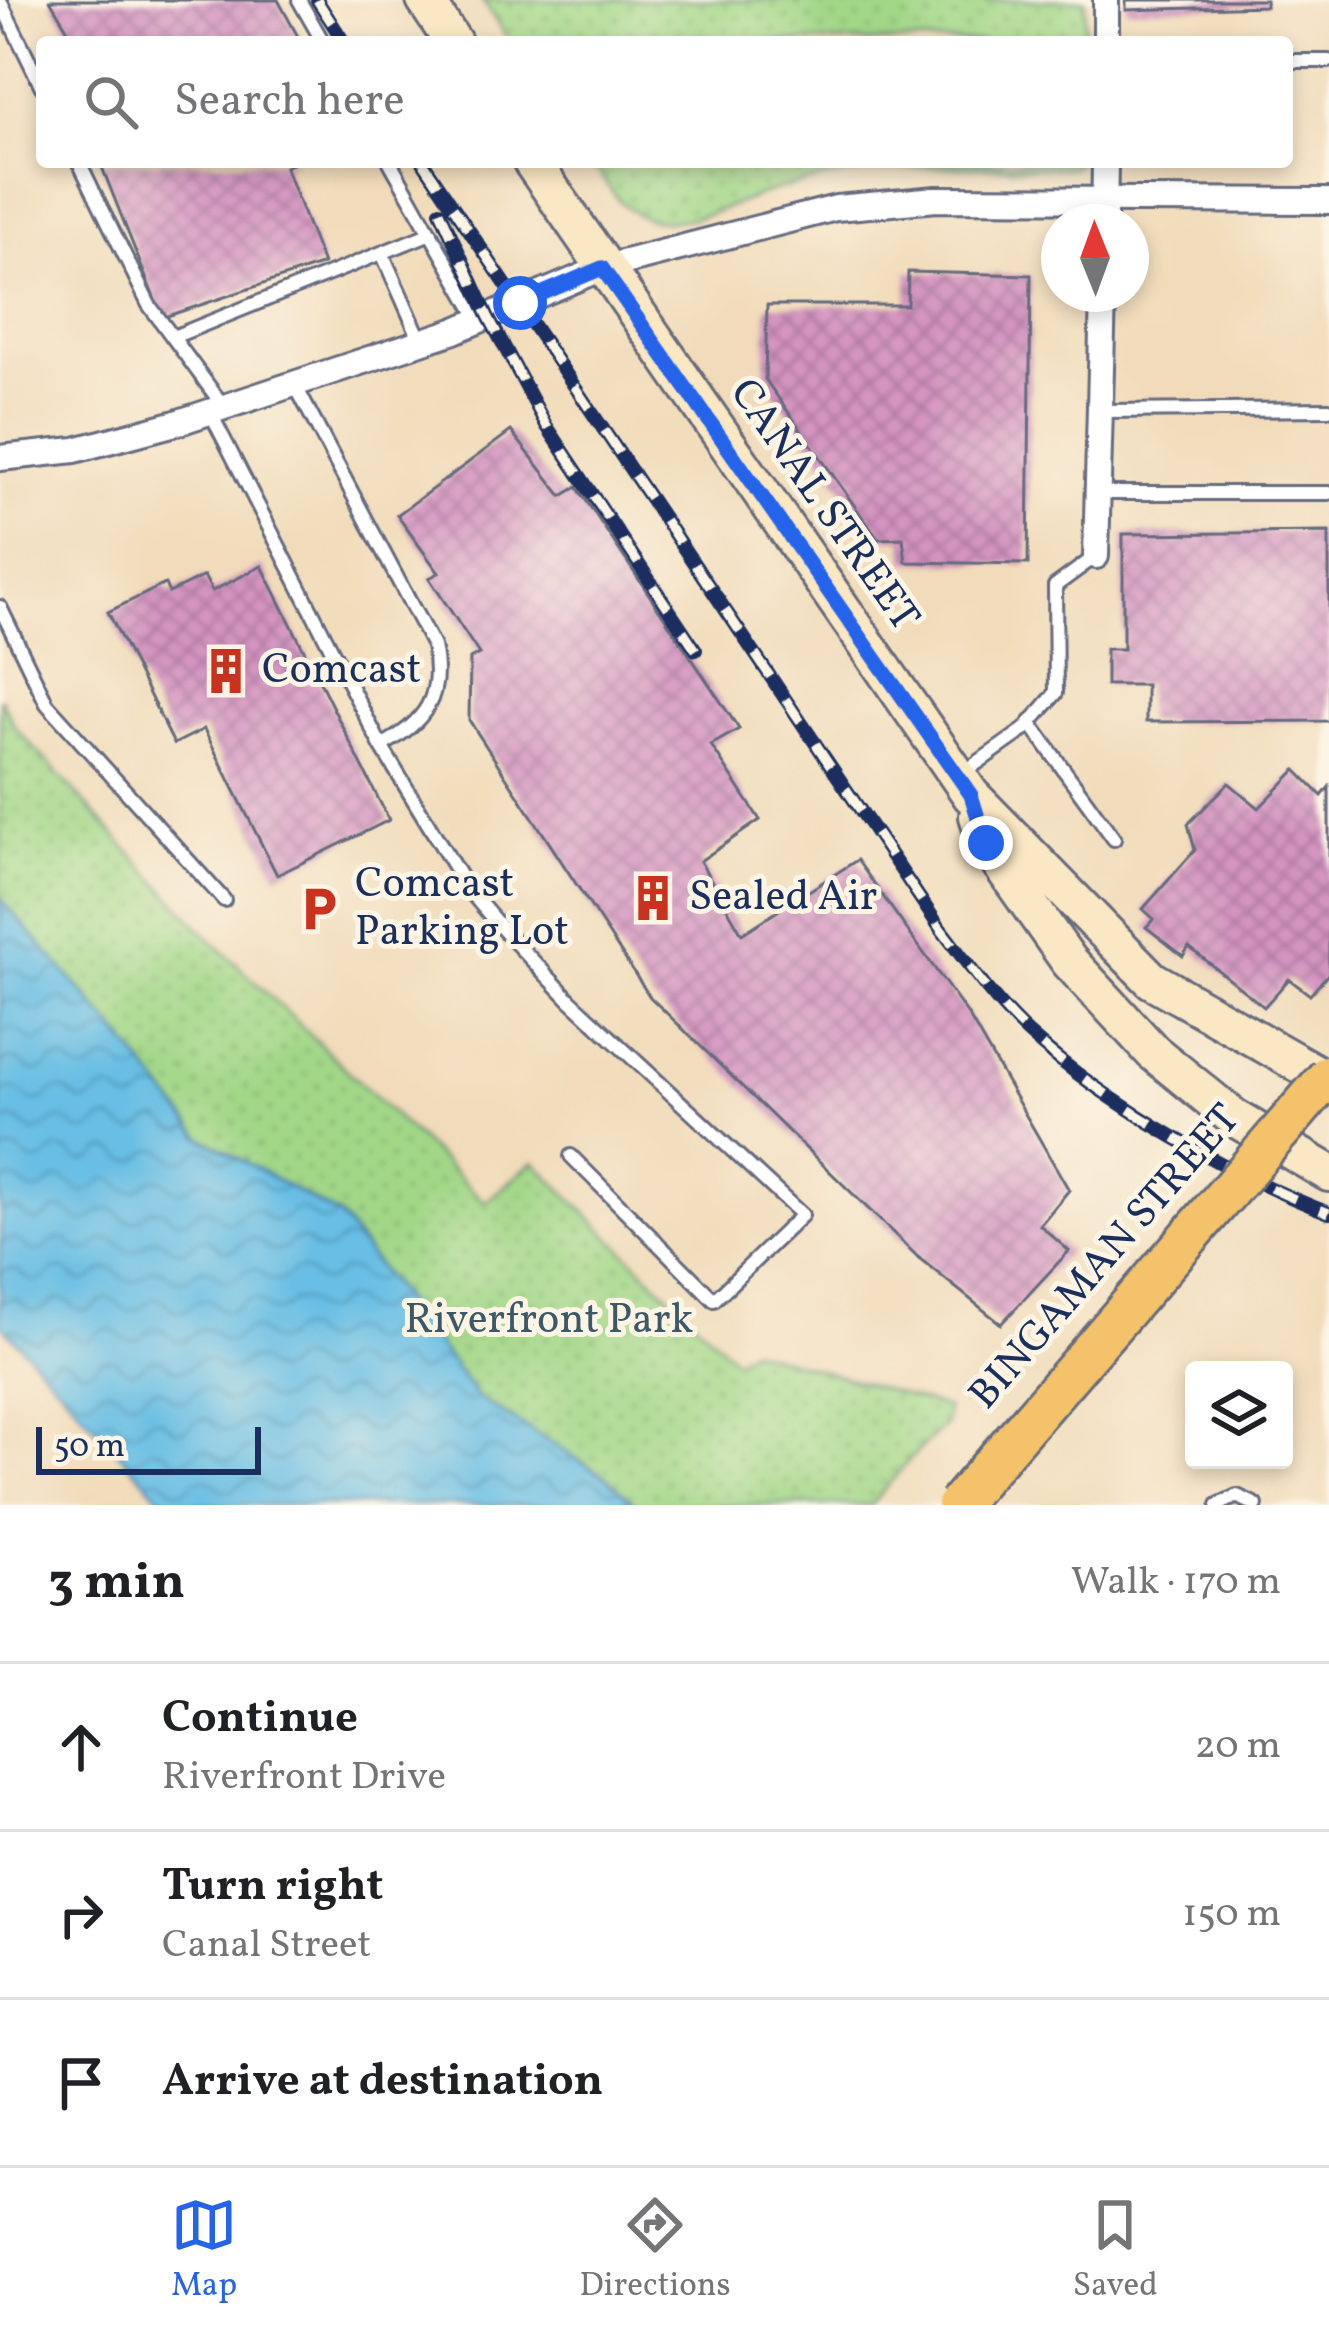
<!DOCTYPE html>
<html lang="en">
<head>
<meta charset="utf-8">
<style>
	body { margin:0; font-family:Vollkorn,serif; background:#f6f6f6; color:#202124 }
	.controls { position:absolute; right:36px; bottom:36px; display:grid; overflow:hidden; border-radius:12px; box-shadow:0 6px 18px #0003 }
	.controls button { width:108px; height:108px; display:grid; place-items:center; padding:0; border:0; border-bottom:3px solid #e0e0e0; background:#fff; color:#202124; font:60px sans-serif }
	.compass { position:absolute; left:1041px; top:204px; width:108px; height:108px; border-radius:50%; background:#fff; box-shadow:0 6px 18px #0003; rotate:359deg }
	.scale { position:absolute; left:36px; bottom:30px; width:225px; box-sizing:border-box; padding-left:12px; border:6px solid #1b2f5e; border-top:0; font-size:33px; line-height:42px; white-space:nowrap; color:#1b2f5e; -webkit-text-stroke:9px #fcf5e5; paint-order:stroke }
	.stop { position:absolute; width:36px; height:36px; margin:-27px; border:9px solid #2563eb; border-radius:50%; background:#fff }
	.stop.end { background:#2563eb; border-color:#fff; box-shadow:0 3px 12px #0008 }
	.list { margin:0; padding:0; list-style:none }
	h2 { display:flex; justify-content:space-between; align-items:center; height:156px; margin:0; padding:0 48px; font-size:51px }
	h2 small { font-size:39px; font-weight:400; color:#757577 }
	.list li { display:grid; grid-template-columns:78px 1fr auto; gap:36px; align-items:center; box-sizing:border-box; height:168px; padding:0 48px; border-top:3px solid #e0e0e0 }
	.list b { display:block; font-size:45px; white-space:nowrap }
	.list p { margin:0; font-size:39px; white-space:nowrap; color:#757577 }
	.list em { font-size:39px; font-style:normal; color:#757577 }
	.icon { flex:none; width:66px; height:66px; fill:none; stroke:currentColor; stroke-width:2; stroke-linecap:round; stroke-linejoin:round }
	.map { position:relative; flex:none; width:1329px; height:1505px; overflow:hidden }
	.search { position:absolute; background:#fff; box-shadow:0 6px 18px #0003; left:36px; right:36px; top:36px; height:132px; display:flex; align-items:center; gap:30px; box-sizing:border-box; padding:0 42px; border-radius:12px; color:#757577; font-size:45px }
	.sheet { height:660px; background:#fff }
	nav { display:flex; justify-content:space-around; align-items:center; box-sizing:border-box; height:168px; border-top:3px solid #e0e0e0; background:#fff; font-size:33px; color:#757577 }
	nav a { display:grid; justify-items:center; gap:6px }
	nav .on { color:#2563eb }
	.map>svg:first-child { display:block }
</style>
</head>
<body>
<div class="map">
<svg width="1329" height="1505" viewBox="0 0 1329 1505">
	<defs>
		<pattern id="park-dots" width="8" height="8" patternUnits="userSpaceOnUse" patternTransform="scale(3)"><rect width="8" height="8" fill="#a2d787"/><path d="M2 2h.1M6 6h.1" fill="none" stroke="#8bb977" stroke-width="1.8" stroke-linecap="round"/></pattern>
		<pattern id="water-waves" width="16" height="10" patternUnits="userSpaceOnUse" patternTransform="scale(3)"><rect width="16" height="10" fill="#67bee4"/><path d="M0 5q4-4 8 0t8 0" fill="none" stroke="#549bbc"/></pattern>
		<pattern id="building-cross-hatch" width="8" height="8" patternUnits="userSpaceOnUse" patternTransform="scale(3)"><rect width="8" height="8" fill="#d594c1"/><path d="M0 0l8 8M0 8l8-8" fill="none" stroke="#ac79a0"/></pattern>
	</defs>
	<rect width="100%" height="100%" fill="#fcf5e5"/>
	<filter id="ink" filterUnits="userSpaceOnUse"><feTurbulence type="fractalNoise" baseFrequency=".00833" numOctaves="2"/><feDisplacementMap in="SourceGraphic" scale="24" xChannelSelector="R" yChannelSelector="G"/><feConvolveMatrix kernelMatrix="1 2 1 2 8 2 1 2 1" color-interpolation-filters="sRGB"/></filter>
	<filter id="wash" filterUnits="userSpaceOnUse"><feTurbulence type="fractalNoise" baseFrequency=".004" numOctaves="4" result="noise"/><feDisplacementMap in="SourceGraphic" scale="48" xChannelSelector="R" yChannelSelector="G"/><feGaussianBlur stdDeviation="2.7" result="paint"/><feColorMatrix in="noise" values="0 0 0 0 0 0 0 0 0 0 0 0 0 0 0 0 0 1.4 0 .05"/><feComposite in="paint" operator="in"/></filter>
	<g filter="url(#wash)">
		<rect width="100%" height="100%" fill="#f1dbba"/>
		<!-- park -->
		<g fill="url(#park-dots)" stroke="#5e8372" stroke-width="3">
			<polygon points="482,0 1085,0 1085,42 510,42"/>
			<path d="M592,162H1080L1070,168C966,167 867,161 766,193C730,205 687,228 650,219C622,213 607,184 592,162Z"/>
			<polygon points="0,697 15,727 209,938 485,1202 534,1162 735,1360 751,1349 947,1408 946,1424 909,1460 871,1505 636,1505 608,1478 478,1398 340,1216 200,1136 115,1029 0,898"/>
		</g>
		<!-- water -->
		<polygon fill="url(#water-waves)" stroke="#4176a1" stroke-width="3" points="0,898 115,1029 200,1136 339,1216 478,1398 608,1478 636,1505 167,1505 0,1323"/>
		<g id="blocks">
			<!-- building -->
			<g fill="url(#building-cross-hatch)">
				<polygon points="50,0 278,0 301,42 75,42"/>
				<polygon points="1126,0 1266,0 1266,6 1126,10"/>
				<polygon points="100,162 296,162 285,167 323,264 162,318"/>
				<polygon points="908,272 1031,275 1028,564 906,562 903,538 878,539 765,379 767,305 907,305"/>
				<polygon points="511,431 562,496 577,487 739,729 711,745 760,820 700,861 742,934 857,860 968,1015 1069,1190 1040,1225 1069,1251 1001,1324 919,1258 650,997 469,720 470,659 479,654 429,578 439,573 397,515"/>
				<polygon points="1329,532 1329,721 1146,722 1146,685 1106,685 1106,649 1123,649 1123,534"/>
				<polygon points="262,566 389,820 277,875 204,729 174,744 108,612 165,584 169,593 204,576 212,591"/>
				<polygon points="1296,770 1322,796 1329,787 1329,973 1310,995 1289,979 1264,1007 1189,947 1183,956 1146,927 1154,919 1143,909 1195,850 1188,824 1229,783 1259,808"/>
			</g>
		</g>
	</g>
	<g filter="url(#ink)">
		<use href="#blocks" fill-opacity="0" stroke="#666b7e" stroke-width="3"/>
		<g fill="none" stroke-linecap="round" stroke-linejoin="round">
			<defs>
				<g id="lane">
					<polyline points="299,0 323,42"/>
					<polyline points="0,1 42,87"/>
					<polyline points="1287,61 1329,61"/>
					<polyline points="79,162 149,305 224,407"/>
					<polyline points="390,162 479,319"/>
					<polyline points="382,253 421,341"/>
					<polyline points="173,337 431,233"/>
					<polyline points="1101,411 1329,409"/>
					<path d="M210,412L381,746C425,723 444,696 433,646L295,385"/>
					<polyline points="1099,493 1329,493"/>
					<polyline points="0,607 47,704 224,900"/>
					<polyline points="1030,723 1114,839"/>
					<polyline points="381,746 467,888 496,922 570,1000 802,1215 714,1300 571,1156"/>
					<polyline points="963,773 1024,730 1056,693 1055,586 1096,556"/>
					<polyline points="1218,1505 1237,1496 1256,1505"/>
				</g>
				<g id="street">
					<polyline points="1106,42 1106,0"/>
					<polyline points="1104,222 1105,162"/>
					<polyline points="0,458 75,450 176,423 454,331 602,268 836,208 937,199 1329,201"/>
					<polyline points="1096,556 1103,294"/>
				</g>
				<g id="secondary">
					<polyline points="425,0 453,42"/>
					<polyline points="532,162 971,795 1152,980 1329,1081"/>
					<polyline points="978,816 986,843 1069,961 1153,1052 1233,1117 1329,1173"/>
				</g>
			</defs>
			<!-- lane casing -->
			<use href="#lane" stroke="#666b7e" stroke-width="18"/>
			<!-- street casing -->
			<use href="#street" stroke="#666b7e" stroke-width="30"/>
			<!-- secondary casing -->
			<use href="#secondary" stroke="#666b7e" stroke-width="42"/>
			<!-- lane -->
			<use href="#lane" stroke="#fff" stroke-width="12"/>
			<!-- street -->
			<use href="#street" stroke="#fff" stroke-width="24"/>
			<!-- secondary -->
			<use href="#secondary" stroke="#fae7c3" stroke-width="36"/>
			<defs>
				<g id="rail">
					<polyline points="317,0 344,42"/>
					<path d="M423,162L940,928C968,964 995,1003 1029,1034C1108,1105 1230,1175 1329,1213"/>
					<polyline points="440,211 488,316 546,425 696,650"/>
				</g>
			</defs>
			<!-- rail casing -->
			<use href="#rail" stroke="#1b2f5e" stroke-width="14"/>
			<!-- rail -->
			<use href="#rail" stroke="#fcf5e5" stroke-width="9" stroke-dasharray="27" stroke-linecap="butt"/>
			<defs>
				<polyline id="primary-bridge" points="957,1505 1329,1075"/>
			</defs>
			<!-- primary-bridge casing -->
			<use href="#primary-bridge" stroke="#666b7e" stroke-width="45" stroke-linecap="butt"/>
			<!-- primary-bridge -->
			<use href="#primary-bridge" stroke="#f3c26a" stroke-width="39"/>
		</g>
	</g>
	<g fill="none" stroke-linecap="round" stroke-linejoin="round" filter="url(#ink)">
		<!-- route -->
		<polyline stroke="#2563eb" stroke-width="15" points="520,303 602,268 971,795 986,843"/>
	</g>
	<!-- icons -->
	<defs>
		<symbol id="building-bare" viewBox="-9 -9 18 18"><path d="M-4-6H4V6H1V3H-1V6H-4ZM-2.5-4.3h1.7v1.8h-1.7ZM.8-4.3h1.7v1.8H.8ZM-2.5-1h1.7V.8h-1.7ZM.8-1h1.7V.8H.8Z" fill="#c8321e" stroke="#fcf5e5" stroke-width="2.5" paint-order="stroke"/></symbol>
		<symbol id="parking-bare" viewBox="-9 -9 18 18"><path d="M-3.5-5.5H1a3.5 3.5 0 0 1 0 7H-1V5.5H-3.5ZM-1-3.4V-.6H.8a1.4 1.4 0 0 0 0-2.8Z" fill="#c8321e" stroke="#fcf5e5" stroke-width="2.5" paint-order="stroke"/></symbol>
	</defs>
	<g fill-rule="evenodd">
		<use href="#building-bare" x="193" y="638" width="66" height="66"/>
		<use href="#building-bare" x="620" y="865" width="66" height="66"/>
		<use href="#parking-bare" x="286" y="876" width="66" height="66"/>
	</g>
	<g text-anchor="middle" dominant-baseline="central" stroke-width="10" stroke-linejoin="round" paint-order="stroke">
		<!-- street labels -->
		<g font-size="42" fill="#1b2f5e" stroke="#fcf5e5">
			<text transform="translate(823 506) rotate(55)">CANAL STREET</text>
			<text transform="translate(1106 1258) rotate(-49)">BINGAMAN STREET</text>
		</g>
		<!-- poi labels -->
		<g font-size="42" fill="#1b2f5e" stroke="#fcf5e5" text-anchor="start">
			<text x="262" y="671">Comcast</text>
			<text x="355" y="885">Comcast<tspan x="355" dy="48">Parking Lot</tspan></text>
			<text x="689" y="898">Sealed Air</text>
		</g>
		<!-- park labels -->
		<g font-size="42" fill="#3d5968" stroke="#fcf5e5">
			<text x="549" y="1321">Riverfront Park</text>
		</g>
	</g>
</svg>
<div class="controls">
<button><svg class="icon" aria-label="layers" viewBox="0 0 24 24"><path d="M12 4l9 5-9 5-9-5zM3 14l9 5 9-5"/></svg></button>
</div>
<svg class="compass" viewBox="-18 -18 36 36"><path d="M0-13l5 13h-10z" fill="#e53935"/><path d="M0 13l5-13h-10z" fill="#757577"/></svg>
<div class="scale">50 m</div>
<div class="stop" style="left:520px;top:303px"></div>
<div class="stop end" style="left:986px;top:843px"></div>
<div class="search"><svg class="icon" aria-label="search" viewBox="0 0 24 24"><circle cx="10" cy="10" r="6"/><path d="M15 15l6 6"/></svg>Search here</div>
</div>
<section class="sheet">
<h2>3 min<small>Walk · 170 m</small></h2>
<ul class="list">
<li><svg class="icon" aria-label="ahead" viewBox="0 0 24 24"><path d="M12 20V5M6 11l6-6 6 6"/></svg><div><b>Continue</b><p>Riverfront Drive</p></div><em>20 m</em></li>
<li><svg class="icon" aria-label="right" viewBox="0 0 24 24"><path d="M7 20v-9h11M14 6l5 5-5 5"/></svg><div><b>Turn right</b><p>Canal Street</p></div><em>150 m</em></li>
<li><svg class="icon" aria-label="arrive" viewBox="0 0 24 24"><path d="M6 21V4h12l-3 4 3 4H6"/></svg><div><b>Arrive at destination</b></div></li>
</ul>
</section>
<nav>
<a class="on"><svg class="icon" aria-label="map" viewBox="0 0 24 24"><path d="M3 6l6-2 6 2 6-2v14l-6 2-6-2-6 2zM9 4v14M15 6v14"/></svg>Map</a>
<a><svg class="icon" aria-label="directions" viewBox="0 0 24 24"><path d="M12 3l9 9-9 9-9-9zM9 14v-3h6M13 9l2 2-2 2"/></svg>Directions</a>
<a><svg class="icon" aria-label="saved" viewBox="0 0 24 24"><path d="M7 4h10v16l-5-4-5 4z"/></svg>Saved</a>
</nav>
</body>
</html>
